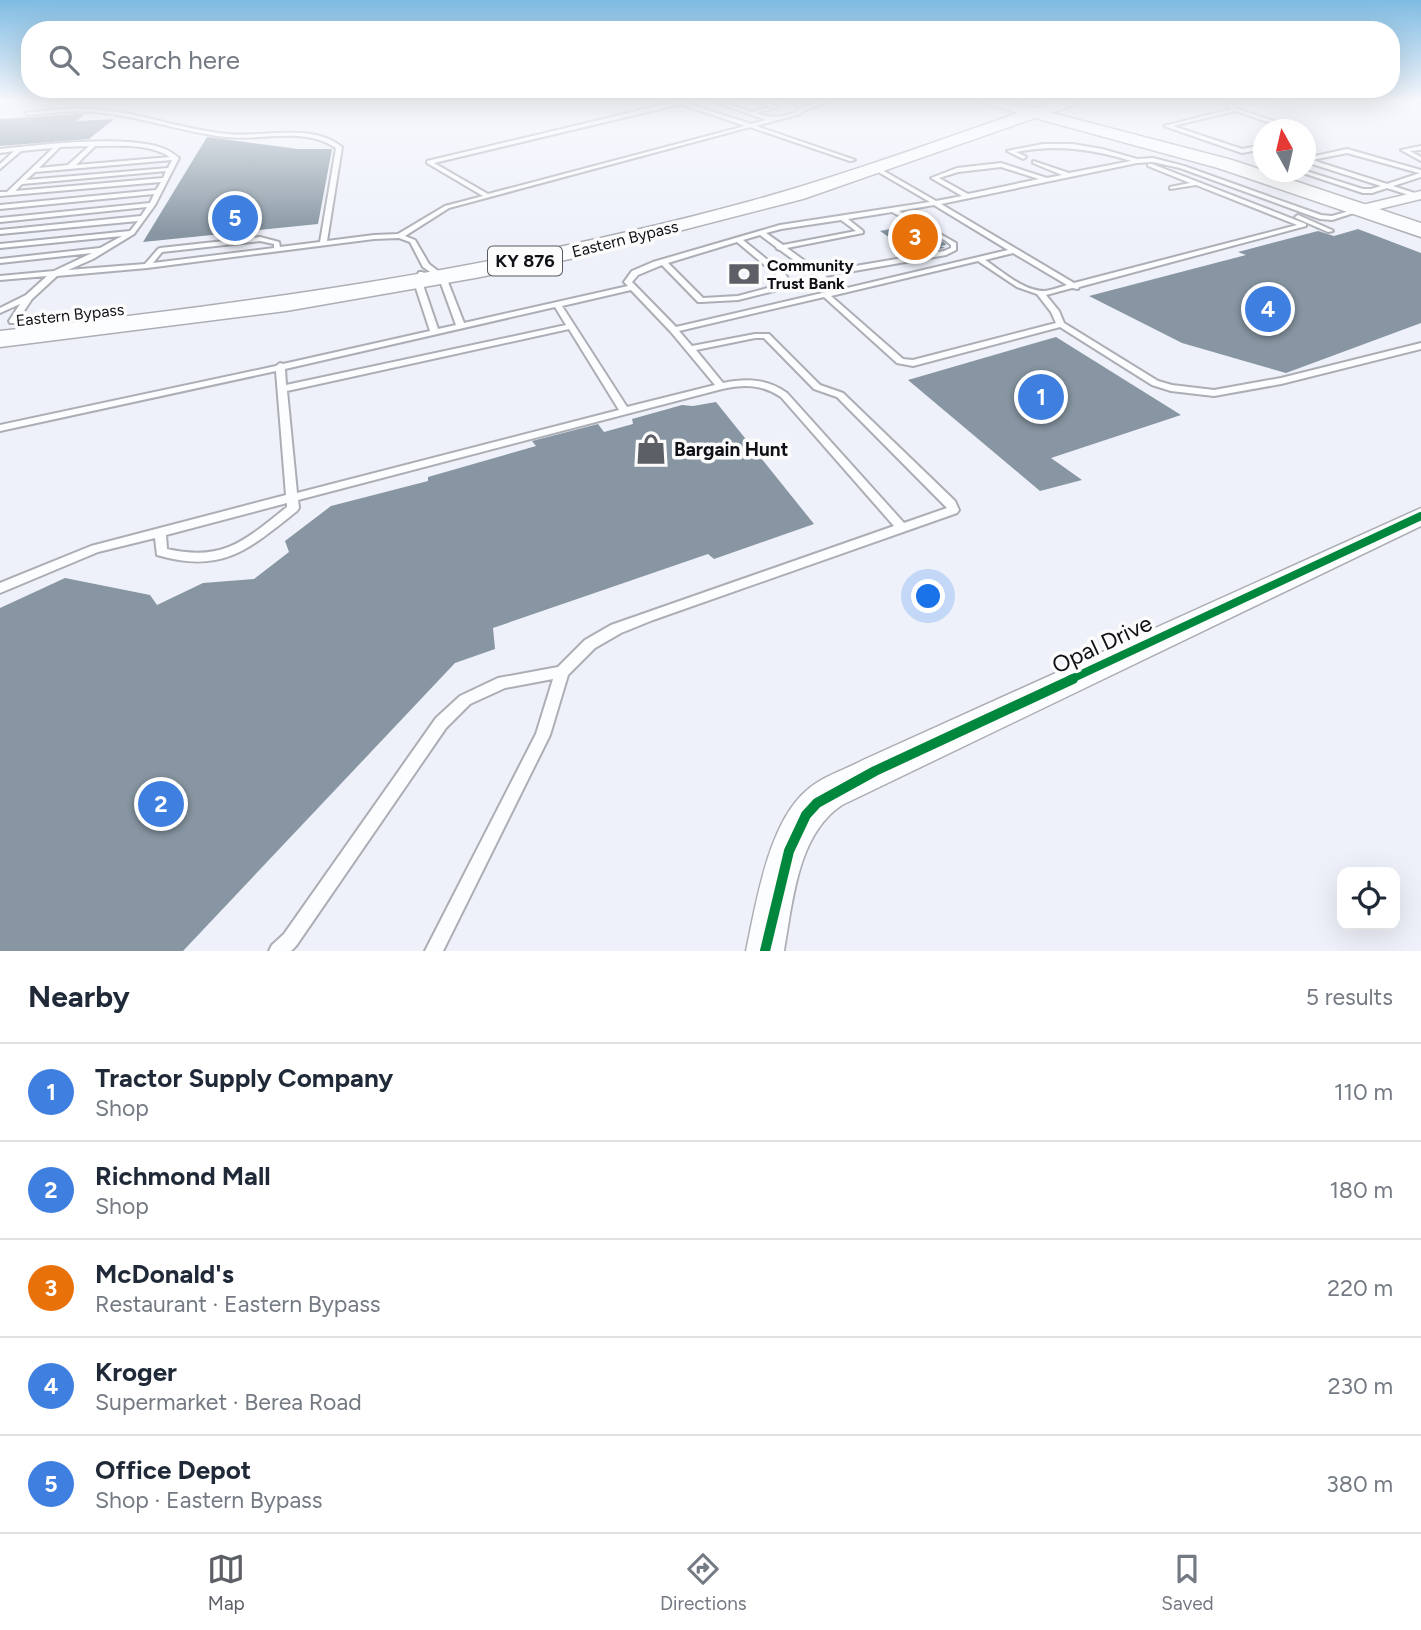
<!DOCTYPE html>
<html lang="en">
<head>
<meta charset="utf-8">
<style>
	body { margin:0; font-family:Figtree,sans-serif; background:#f6f6f7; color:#1f2937 }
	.controls { position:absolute; right:21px; bottom:21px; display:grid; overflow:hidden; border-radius:14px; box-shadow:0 7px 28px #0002 }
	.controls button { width:63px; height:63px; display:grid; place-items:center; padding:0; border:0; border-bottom:2px solid #e0e1e3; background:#fff; color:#1f2937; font:35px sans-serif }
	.compass { position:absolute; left:1253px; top:119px; width:63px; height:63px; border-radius:50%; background:#fff; box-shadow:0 7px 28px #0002; rotate:352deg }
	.you { position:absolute; left:929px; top:597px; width:24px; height:24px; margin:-18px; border:5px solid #fff; border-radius:50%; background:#1a73e8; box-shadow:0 0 0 10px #1a73e833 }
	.badge { display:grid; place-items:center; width:46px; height:46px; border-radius:50%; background:#5d5f66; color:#fff; font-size:23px; font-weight:700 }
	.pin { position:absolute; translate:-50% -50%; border:4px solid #fff; box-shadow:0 2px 7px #0006 }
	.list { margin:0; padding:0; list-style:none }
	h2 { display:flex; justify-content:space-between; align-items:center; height:91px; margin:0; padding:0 28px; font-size:30px }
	h2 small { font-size:23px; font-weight:400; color:#747a83 }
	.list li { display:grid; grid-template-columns:46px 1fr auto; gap:21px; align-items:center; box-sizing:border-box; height:98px; padding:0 28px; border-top:2px solid #e0e1e3 }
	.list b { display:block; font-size:26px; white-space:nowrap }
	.list p { margin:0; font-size:23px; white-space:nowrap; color:#747a83 }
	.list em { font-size:23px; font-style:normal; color:#747a83 }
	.icon { flex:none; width:38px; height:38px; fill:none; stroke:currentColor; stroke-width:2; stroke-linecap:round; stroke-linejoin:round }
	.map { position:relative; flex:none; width:1421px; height:951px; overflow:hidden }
	.search { position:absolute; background:#fff; box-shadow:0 7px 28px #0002; left:21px; right:21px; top:21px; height:77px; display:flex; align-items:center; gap:18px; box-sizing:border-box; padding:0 24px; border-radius:28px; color:#747a83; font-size:26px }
	.sheet { height:581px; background:#fff }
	nav { display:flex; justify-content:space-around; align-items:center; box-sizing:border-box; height:98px; border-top:2px solid #e0e1e3; background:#fff; font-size:19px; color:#747a83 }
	nav a { display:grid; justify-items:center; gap:4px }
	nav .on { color:#5d5f66 }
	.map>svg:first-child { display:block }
</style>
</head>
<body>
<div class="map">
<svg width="1421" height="951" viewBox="0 0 1421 951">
	<rect width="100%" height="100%" fill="#eef1fa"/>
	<!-- building -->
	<g fill="#8796a2">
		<polygon points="77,114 85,114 77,121 114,119 89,139 0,146 0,119"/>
		<polygon points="207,137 298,149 332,149 318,224 143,242"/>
		<polygon points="910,225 945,243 946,245 941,246 945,248 912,253 880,231"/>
		<polygon points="1358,229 1421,253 1421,323 1286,373 1182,343 1089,296 1246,255 1238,252 1318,231 1334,236"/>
		<polygon points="1056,337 1181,415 1051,458 1082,480 1040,491 908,380"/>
		<polygon points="716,402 814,524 714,559 708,554 493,628 495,649 455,663 183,951 0,951 0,608 65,578 150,595 157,605 203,583 254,579 289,552 285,541 331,506 428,481 428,477 536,446 532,441 598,424 604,432 633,424 632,419 682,405 693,406"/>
	</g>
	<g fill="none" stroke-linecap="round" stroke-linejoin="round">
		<defs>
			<g id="lane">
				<path d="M679,101H689L686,103L751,124L766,120L713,101H719L751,112L771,107L757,101H763L778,107L756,113C772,119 786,118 800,109L797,105L787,101L801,103L804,107L817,102L815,101H824V103L805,110L800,114L756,126L855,160L850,161L750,127L449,208L405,236L415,240L429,264L446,277L464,323L628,286L624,282L632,271L653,262L780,225L930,202L880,173L877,168L880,166L884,171L936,201L962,196L931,178L957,168L1001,163L1047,178L1062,175L1033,163V161L1069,173L1131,161C1092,149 1056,144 1016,152L1025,156L1026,157L1023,159L1007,151L1043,144H1073L1102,149L1137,159L1153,158L1184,166L1321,215L1332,216L1363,207L1366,209L1332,220L1320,219L1180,168L1153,162L1137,163L941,204L1074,283L1297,225L1196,185L1170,189V187L1190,183L1148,166V164H1152L1306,224V226L1079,287L1078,289L1072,288L1046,295L1059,311L1064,323L1158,381L1172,385L1214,390L1281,378L1421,343V349L1281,384L1214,396L1171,391L1152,385L1060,327L913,366L897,363L824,297L679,331L692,346L755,334H769L820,385L843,393L955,501L959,510L957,513L653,620L621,633L595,648L568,675L550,735L443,951H425L536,734L553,679L505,688L470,704L446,728L296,946L291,951H269L272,945L284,934L436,718L460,696L498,678L558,667L585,640L611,625L894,526L781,397C761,384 744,384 722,389L298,500L299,508L297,511C248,550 222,574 157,555L155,538L98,552L0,593V583L91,546L286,495L276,371L0,431V425L276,366L280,363L283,364L430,331L414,282L419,272H422L426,274L422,282L438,329L456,325L439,278L423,267L410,242L399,238L374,239L147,268L57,276L32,299L16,323H10L9,321L20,304L0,313V308L26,295L47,276L0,280V276L54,271L92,253L0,263V259L100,248L122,236L0,248V244L130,231L138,221L0,234V230L141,216L147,207L0,222V218L150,203L154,194L0,209V205L156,190L161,182L0,196V192H7L53,148L21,151L0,169V164L14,151L0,153V149C43,145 126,134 165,149C170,151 175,155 179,158L155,205L134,234L93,259L68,270L145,264L158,249L160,248L260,237L279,242L280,247L320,242L336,148C304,126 262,141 225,137C180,132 138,115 93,112C71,110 49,113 28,115L26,113C54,109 83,107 112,111C151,117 188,130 227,134C264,138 310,122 342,147L327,241L374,235L398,234L445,206L483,196L427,163V161ZM681,104L745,126L488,194L434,163ZM89,146L68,165L39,168L60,147ZM95,146C120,146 149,143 170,157L76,165ZM172,160L168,168L26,180L35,172ZM1001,167L1039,179L968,194L939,178L958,172ZM166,171L163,178L15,191L22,184ZM934,205L1008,250L843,289L825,276L946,255L956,250V243L899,211ZM892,212L946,241L951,245V248L944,251L820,272L787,248L863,233V231L848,219ZM841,220L856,231L783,245L766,233L781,229ZM760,235L776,247L777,249L780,250L835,290L676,327L632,282L638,275L662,265L698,302H701L738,300L790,287L791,285L786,275L743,240ZM260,241L274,244V248L153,263L162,252ZM737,242L780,278L783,284L738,296L703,298L668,263ZM1013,253L1067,285C1060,287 1052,290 1045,291C1023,291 1002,271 985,260ZM978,261L1017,287L1037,294L1051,312L1056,323L913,360L903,359L831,296ZM631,290L671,332L715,385L627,407L562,306ZM555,307L566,325L286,385L285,369ZM569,329L619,410L297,493L287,391ZM755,338H764L814,389L837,397L947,508L904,523L787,393C767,379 747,378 723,383L696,350ZM287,503V507C245,540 224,562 167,549L166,535Z"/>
				<polygon points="1224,101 1228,101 1237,109 1301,130 1292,130 1235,111 1173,126 1242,149 1264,145 1264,149 1242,153 1164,126 1232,109"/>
				<polygon points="1421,146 1421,150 1410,151 1421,157 1421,161 1401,150"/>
				<path d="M1347,149L1421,170V177L1393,186L1421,195V199L1387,188L1372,193H1363L1300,172L1306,171L1363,189H1371L1381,186L1306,162V158ZM1347,153L1419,173H1420L1387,184L1312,160Z"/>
				<polygon points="1298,215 1332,230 1333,231 1328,232 1296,218 1295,217"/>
			</g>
			<g id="street">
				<polygon points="1421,191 1421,199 1363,213 1356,209 1358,206"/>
				<path d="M1421,508V526L842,805C797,835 793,902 784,951H746C756,904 768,824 806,791C822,776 845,770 863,760Z"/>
			</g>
			<path id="primary" d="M982,101H1007L1034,108L1055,101H1078L1075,104L1052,113L1232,160L1421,223V237L1218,168L1035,118L803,199L570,259L475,278L286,311L0,347V331C253,303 506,268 751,201C841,176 929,144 1018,113L985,104Z"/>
		</defs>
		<!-- lane casing -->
		<use href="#lane" stroke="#acaeb5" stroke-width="4"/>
		<!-- street casing -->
		<use href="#street" stroke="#acaeb5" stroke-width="3"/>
		<!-- primary casing -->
		<use href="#primary" stroke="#acaeb5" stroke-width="3"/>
		<!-- lane -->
		<use href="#lane" fill="#fcfdfe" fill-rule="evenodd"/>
		<!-- street -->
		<use href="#street" fill="#fcfdfe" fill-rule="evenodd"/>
		<!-- primary -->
		<use href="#primary" fill="#fcfdfe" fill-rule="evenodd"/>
		<defs>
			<polyline id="cycleway-far1" points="1069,680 1421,516"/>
			<polyline id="cycleway" points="765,951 789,851 806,815 817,803 875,771 1073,679"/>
		</defs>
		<!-- cycleway-far1 casing -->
		<use href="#cycleway-far1" stroke="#fcfcfc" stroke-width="12"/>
		<!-- cycleway casing -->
		<use href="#cycleway" stroke="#fcfcfc" stroke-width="15"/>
		<!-- cycleway-far1 -->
		<use href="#cycleway-far1" stroke="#00873e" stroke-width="8"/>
		<!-- cycleway -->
		<use href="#cycleway" stroke="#00873e" stroke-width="10"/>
	</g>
	<!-- sky -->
	<linearGradient id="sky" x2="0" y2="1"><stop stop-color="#7fbbe2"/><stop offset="0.43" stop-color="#f7f9fd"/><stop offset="1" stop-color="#f7f9fd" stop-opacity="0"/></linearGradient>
	<rect width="1421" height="234" fill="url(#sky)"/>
	<!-- icons -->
	<defs>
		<symbol id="bank-bare" viewBox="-9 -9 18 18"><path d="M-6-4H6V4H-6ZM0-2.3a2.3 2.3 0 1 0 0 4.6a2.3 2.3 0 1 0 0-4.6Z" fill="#5d5f66" stroke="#fcfcfc" stroke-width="2.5" paint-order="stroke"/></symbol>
		<symbol id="shop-bare" viewBox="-9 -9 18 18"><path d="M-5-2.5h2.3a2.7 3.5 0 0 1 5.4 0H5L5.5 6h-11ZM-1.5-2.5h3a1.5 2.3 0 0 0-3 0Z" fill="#5d5f66" stroke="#fcfcfc" stroke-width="2.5" paint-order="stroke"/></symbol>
	</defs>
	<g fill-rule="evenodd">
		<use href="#bank-bare" x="722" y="252" width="44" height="44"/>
		<use href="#shop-bare" x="629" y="427" width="44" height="44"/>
	</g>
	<g text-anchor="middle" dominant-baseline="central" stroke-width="7" stroke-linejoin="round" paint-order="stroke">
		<!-- far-street labels -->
		<g font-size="16" fill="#0f1116" stroke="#fcfcfc">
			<text transform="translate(625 239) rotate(-14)">Eastern Bypass</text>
			<text transform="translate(70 315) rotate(-6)">Eastern Bypass</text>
		</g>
		<!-- far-poi labels -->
		<g font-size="16" font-weight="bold" fill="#0f1116" stroke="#fcfcfc" text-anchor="start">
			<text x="767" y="265">Community<tspan x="767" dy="18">Trust Bank</tspan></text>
		</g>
		<!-- shield labels -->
		<rect fill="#fcfcfc" stroke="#56585b" stroke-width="2" x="488" y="246.5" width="74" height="29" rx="5"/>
		<g font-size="18" font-weight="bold" fill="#0f1116">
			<text x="525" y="261">KY 876</text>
		</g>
		<!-- poi labels -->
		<g font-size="19" font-weight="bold" fill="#0f1116" stroke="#fcfcfc" text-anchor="start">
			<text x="674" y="449">Bargain Hunt</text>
		</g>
		<!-- near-street labels -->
		<g font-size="23" fill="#0f1116" stroke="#fcfcfc">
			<text transform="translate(1102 644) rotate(-25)">Opal Drive</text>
		</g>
	</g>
</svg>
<div class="controls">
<button><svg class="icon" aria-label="locate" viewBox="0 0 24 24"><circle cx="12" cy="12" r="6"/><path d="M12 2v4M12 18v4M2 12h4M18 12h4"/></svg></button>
</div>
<svg class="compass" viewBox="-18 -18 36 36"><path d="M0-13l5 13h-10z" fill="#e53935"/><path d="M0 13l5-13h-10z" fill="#747a83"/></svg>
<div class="you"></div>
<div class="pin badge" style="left:1041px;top:397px;background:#3f7fe0">1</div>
<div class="pin badge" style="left:161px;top:804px;background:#3f7fe0">2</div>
<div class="pin badge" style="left:915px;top:237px;background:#e8710a">3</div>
<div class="pin badge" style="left:1268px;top:309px;background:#3f7fe0">4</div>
<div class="pin badge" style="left:235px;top:218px;background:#3f7fe0">5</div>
<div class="search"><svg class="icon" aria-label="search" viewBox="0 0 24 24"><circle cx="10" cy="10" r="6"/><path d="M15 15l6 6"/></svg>Search here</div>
</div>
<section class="sheet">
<h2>Nearby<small>5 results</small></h2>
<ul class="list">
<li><span class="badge" style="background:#3f7fe0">1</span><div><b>Tractor Supply Company</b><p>Shop</p></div><em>110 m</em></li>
<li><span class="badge" style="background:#3f7fe0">2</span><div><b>Richmond Mall</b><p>Shop</p></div><em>180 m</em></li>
<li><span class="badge" style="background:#e8710a">3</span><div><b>McDonald's</b><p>Restaurant · Eastern Bypass</p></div><em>220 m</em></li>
<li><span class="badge" style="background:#3f7fe0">4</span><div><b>Kroger</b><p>Supermarket · Berea Road</p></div><em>230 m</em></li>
<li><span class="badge" style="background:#3f7fe0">5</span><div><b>Office Depot</b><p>Shop · Eastern Bypass</p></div><em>380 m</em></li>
</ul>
</section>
<nav>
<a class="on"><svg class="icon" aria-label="map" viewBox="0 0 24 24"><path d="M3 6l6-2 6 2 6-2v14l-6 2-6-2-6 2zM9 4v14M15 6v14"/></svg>Map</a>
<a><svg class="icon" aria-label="directions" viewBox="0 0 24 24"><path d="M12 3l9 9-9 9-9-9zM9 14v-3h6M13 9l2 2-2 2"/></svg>Directions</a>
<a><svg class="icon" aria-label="saved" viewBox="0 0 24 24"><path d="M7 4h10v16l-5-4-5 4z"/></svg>Saved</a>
</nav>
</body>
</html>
